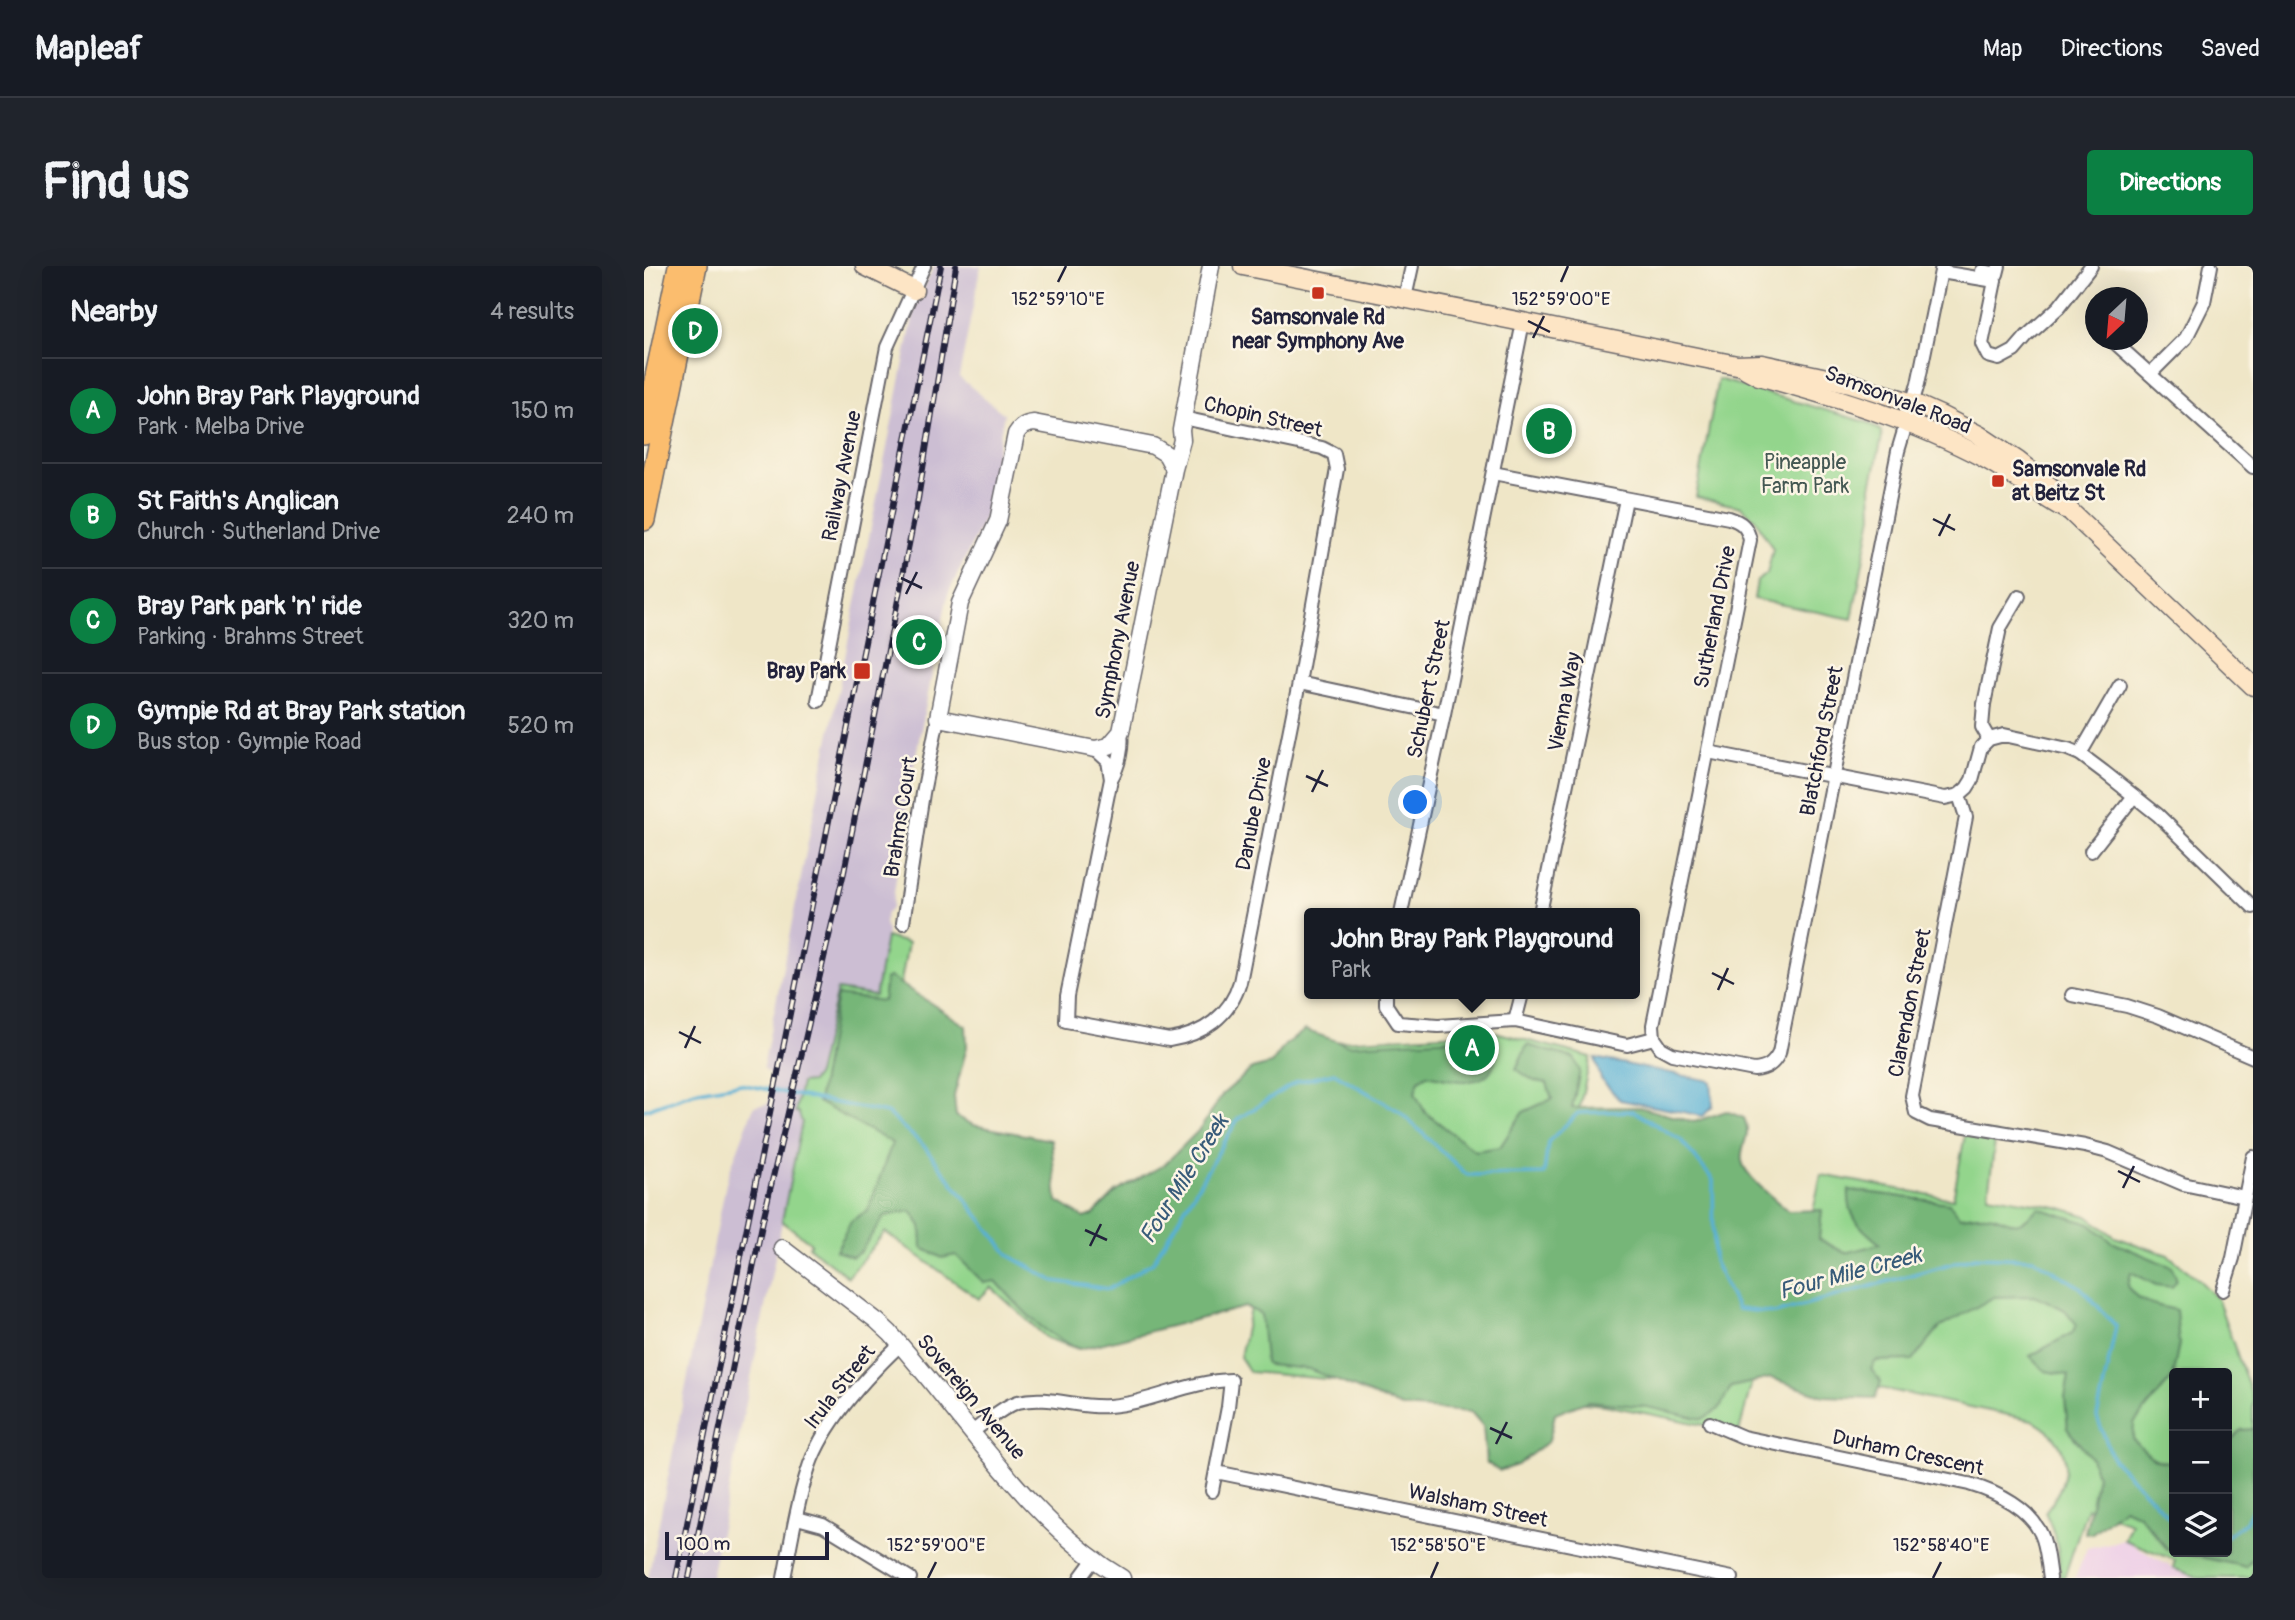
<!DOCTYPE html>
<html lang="en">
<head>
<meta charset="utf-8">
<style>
	body { margin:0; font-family:Pangolin,sans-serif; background:#20242c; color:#f1f3f6 }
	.controls { position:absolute; right:21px; bottom:21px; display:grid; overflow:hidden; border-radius:7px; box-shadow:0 7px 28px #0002 }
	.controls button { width:63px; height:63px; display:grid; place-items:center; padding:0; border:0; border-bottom:2px solid #363941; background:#171b24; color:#f1f3f6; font:35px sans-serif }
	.compass { position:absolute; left:1441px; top:21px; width:63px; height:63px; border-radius:50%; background:#171b24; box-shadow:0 7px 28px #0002; rotate:206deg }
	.scale { position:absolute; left:21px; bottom:18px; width:164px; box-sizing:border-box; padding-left:7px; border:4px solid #22223b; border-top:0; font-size:19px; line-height:24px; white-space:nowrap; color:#22223b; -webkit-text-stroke:5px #fcf5e5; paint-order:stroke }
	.you { position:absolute; left:772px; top:537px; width:24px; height:24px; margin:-18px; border:5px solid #fff; border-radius:50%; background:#1a73e8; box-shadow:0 0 0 10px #1a73e833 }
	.badge { display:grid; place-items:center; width:46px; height:46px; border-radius:50%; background:#0b8043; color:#fff; font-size:23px; font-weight:700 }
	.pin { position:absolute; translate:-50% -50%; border:4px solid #fff; box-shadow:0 2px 7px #0006 }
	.popup { position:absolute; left:660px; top:642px; width:336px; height:91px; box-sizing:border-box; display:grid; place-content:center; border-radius:7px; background:#171b24; filter:drop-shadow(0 2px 5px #0005); font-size:23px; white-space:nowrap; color:#9ea1a6 }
	.popup b { font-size:26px; color:#f1f3f6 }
	.popup::after { content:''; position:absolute; left:50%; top:100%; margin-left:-14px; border:14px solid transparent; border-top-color:#171b24 }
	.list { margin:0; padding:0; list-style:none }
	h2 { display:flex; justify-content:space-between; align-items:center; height:91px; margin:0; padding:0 28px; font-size:30px }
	h2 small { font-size:23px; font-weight:400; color:#9ea1a6 }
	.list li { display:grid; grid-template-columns:46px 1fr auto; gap:21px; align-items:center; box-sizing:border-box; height:105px; padding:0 28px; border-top:2px solid #363941 }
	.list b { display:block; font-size:26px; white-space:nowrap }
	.list p { margin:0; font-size:23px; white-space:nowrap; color:#9ea1a6 }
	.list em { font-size:23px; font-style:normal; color:#9ea1a6 }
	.icon { flex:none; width:38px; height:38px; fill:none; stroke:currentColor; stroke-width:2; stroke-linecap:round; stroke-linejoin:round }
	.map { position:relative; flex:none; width:1609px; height:1312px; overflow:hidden; border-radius:7px }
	header { display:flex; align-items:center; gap:42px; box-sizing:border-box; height:98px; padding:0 35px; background:#171b24; border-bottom:2px solid #363941 }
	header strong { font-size:33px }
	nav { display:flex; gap:38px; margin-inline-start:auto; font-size:24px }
	.intro { display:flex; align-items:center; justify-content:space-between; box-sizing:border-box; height:168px; padding:0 42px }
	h1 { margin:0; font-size:49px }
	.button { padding:18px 32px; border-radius:7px; background:#0b8043; color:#fff; font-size:24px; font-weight:700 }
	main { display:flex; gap:42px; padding:0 42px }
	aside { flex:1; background:#171b24; border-radius:7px; box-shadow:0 7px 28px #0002 }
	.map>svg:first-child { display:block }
</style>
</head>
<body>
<header>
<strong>Mapleaf</strong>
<nav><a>Map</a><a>Directions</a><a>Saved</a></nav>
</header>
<div class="intro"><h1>Find us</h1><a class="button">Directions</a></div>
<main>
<aside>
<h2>Nearby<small>4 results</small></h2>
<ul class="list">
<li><span class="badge">A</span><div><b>John Bray Park Playground</b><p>Park · Melba Drive</p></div><em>150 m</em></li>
<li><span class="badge">B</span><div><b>St Faith's Anglican</b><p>Church · Sutherland Drive</p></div><em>240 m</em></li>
<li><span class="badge">C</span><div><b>Bray Park park 'n' ride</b><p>Parking · Brahms Street</p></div><em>320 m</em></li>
<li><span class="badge">D</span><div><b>Gympie Rd at Bray Park station</b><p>Bus stop · Gympie Road</p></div><em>520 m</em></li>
</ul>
</aside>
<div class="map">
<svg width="1609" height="1312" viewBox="0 0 1609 1312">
	<rect width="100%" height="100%" fill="#fcf5e5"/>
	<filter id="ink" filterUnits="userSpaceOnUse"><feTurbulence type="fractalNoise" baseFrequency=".0143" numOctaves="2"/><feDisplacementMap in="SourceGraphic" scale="14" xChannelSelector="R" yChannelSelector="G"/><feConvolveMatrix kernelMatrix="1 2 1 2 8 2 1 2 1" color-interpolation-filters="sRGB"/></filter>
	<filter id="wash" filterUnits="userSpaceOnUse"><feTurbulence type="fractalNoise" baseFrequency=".00686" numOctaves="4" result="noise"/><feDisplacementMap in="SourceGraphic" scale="28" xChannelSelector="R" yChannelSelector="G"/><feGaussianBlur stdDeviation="1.57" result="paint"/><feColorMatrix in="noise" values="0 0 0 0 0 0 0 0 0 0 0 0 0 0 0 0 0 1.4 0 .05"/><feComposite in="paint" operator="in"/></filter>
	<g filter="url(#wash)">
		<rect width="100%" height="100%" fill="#efe6c7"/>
		<!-- built -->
		<polygon fill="#eed0e7" points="1480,1274 1529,1302 1556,1312 1431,1312 1443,1282"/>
		<!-- industrial -->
		<polygon fill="#ccbed3" points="290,0 337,0 315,111 360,148 341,251 304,328 265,524 248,641 242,648 241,657 243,666 231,731 193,724 173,809 167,816 154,846 158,856 67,1312 4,1312 83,912 110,840 124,838 129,812 119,801 271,41"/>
		<!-- green -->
		<g fill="#93d58c" stroke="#5a7c64" stroke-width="2" fill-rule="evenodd">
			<polygon points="1074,113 1225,157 1237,165 1238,171 1227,221 1228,250 1208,353 1110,333 1113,315 1123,308 1129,283 1111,253 1097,241 1052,231"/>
			<path d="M242,671L264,677L255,727L243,847L410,1015L690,807L696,775L851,766L947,791L934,847L1147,1043L1177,909L1309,933L1322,863L1352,868L1344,929L1413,941L1443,950L1471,971L1524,989L1554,1013L1573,1032L1609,1133V1309L1607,1312H1556L1529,1302L1531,1294L1480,1274L1487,1257L1443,1242L1420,1312H1416C1416,1287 1412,1268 1401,1246C1419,1224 1431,1195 1410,1171C1405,1164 1395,1159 1388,1154L1113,1096L1095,1166L961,1139L606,1106L596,1091L608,1033L434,1083L403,1072L347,1021L335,1033L241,966L204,1011L165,981L167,977L138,955L158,856L154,846H151L157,817L167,816L173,809L193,724L231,730ZM1530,1107H1583V1286H1530Z"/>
		</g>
		<!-- forest -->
		<path fill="#76b678" stroke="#4c6c5a" stroke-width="2" d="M246,711L322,760L323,781L310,830L312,850L329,859L407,874L413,935L440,952L449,949L472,926L521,898L556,863L579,828L608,803L627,798L641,779L661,764L704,779L827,772L853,782C851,827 814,815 783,809L775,814L771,827L781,846L831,885L856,881L879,846L908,833L903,817L890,815L872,803L883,779L930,792L936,805L928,842L995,841L1050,856L1082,845L1100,852C1109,870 1095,880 1098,895C1101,911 1132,934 1144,945L1178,944L1175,973L1201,987L1236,978C1217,962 1203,952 1205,924L1305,937L1316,951C1325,950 1336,948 1345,949C1375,955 1367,968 1394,942L1446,958L1468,976L1528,1001L1533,1014L1528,1021L1512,1019L1487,1006L1484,1020C1493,1038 1514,1039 1532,1044L1535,1078L1528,1112L1490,1157L1489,1173C1501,1186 1511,1199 1530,1195V1286H1583V1178L1597,1164L1609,1163V1291L1602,1301L1524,1284L1495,1249L1480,1242L1447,1268L1441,1267L1453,1209L1447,1192L1424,1164L1421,1132L1425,1109L1401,1105L1386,1090L1428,1067L1433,1059L1421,1044L1393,1030L1350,1031L1295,1062L1269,1094L1232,1095L1227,1103L1237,1116L1231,1132L1180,1130L1127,1112L1087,1121L1075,1143L1058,1153L1003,1141L944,1135L911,1148L905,1175L873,1199L855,1205L842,1196L839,1160L827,1146L757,1141L665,1103L624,1099L621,1097L617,1048L602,1041L436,1083C398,1068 379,1045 352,1015L340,1017L312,989L298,992L278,982L277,960L267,945L241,950L216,986L208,991L192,985L207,955L224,944L248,877L174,836L193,729L239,735L242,712Z"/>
		<!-- water -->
		<polygon fill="#57b0d5" stroke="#3c6988" stroke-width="2" points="951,792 1067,815 1069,840 1059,850 976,834 957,813"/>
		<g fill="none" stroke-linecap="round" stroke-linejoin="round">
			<!-- stream -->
			<g stroke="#57b0d5" stroke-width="3.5">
				<polyline points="0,844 54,825 96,818 243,847 279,879 366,990 410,1015 465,1023 509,996 594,853 652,816 690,807 755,845 823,909 900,908 904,876 934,847 989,845 1037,874 1069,914 1070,995 1093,1043 1131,1047 1331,991 1390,993 1436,1021 1472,1060 1453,1151 1469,1193 1530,1256"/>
				<polyline points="1583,1270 1601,1257 1609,1242"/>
			</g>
		</g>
	</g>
	<g filter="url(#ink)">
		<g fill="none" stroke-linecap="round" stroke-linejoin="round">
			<defs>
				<g id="minor">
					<polyline points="1338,5 1353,8 1355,0"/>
					<polyline points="1297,6 1351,15 1338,78 1344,90 1355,93 1370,85 1383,70 1415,41 1447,0"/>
					<polyline points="761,32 768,0"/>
					<polyline points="1468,74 1609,201"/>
					<polyline points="1506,108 1542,72 1560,36 1567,0"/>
					<path d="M849,207L1085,252C1098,256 1103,261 1106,274L1009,759L1010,772"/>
					<polyline points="655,417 800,448"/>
					<polyline points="174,435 243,81 280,0"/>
					<path d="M477,466C479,482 475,500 467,513L423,730L422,755L525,774C559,769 586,750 596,716L655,417L693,203L690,188L678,182L539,152"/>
					<polyline points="1345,473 1338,461 1340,438 1356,362 1375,330"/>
					<polyline points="451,483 464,495 467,513"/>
					<polyline points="1064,486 1301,532 1315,529"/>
					<polyline points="1436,488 1476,419"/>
					<polyline points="1447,585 1490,530"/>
					<polyline points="757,647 800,448 879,56"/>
					<polyline points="896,647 982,233"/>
					<polyline points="259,657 279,527 294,452"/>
					<polyline points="742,728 742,739 754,757 794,760 871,755 983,779 1010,772"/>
					<polyline points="1428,729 1483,740 1514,750 1609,791"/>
					<polyline points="871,755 878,728"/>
					<path d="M1010,772L1017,782L1028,788L1110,804C1122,803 1129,799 1135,787L1254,185L1274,118L1298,0"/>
					<polyline points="1601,931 1539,918 1464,886 1441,880 1286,854 1272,847 1268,830 1322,551 1315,529 1323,522 1328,514 1337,481 1345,473 1360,469 1424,483 1436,488 1460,506 1514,549 1609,641"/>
					<polyline points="1579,1024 1589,992 1609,891"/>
					<path d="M1066,1157L1099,1171L1325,1218C1352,1226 1389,1243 1399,1273C1403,1285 1404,1299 1406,1312"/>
					<path d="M328,1166C342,1156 358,1141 374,1136C405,1128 434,1143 465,1140C507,1137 545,1115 587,1114L584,1141L568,1225"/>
					<polyline points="572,1206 1088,1312"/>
					<polyline points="153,1252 179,1259 266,1312"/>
					<path d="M140,1312C147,1277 152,1241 163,1207C177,1159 220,1113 256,1079"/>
					<polyline points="436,1312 450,1293"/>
				</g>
				<g id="tertiary">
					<path d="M530,203L522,188L509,180L390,157C381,158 377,160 372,168L354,255L316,337L294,452L451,483L465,480L477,466L530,203L538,174L537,164L567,0"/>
					<path d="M138,982L233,1055L246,1067C318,1147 385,1257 478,1312"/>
				</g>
				<g id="secondary">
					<polyline points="221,0 270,24"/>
					<polyline points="599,0 1093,99 1118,98 1206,117 1269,137 1296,149 1335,169 1374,195 1408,222 1428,247 1609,420"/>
					<path d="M1102,103L1115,110C1191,131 1269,154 1340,192C1368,207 1393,228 1421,243"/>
				</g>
				<g id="trunk">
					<polyline points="0,168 35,0"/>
					<polyline points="0,254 52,0"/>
				</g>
			</defs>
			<!-- minor casing -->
			<use href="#minor" stroke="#6a676c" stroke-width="16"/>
			<!-- tertiary casing -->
			<use href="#tertiary" stroke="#6a676c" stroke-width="19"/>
			<!-- secondary casing -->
			<use href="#secondary" stroke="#6a676c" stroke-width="21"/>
			<!-- trunk casing -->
			<use href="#trunk" stroke="#6a676c" stroke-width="24"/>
			<!-- minor -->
			<use href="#minor" stroke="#fff" stroke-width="12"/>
			<!-- tertiary -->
			<use href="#tertiary" stroke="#fff" stroke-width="16"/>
			<!-- secondary -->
			<use href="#secondary" stroke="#fde5c5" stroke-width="18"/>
			<!-- trunk -->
			<use href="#trunk" stroke="#fbbd6e" stroke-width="21"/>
			<defs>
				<g id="rail">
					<polyline points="32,1312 297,0"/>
					<polyline points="45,1312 119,954 200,606 274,233 312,0"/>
				</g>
			</defs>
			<!-- rail casing -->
			<use href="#rail" stroke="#22223b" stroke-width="6"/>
			<!-- rail -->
			<use href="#rail" stroke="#fcf5e5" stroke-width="3.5" stroke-dasharray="10" stroke-linecap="butt"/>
		</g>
	</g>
	<!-- ticks -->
	<path fill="none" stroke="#22223b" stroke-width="2.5" d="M414,16L422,0M917,16L924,0M884,55L906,66M889,72L900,50M1289,253L1311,264M1295,270L1306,248M257,312L278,322M262,328L273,306M662,510L684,520M668,526L679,504M1068,707L1090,718M1074,724L1084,702M35,766L57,777M41,782L51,760M1474,905L1496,916M1479,922L1490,900M441,964L463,974M446,980L457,958M846,1162L868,1172M852,1178L863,1156M284,1312L292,1296M787,1312L794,1296M1289,1312L1297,1296"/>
	<!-- markers -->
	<g fill="#c8321e" stroke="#fcf5e5" stroke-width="2.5">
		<rect x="667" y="20" width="14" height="14" rx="3.5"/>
		<rect x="1347" y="208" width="14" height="14" rx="3.5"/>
		<rect x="209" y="396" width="18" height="18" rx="3.5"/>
	</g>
	<g text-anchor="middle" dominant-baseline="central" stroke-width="5" stroke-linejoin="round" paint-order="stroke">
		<!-- poi labels -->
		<g font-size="21" font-weight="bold" fill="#22223b" stroke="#fcf5e5">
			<text x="674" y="51">Samsonvale Rd<tspan x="674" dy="24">near Symphony Ave</tspan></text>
			<text x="1368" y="203" text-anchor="start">Samsonvale Rd<tspan x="1368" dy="24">at Beitz St</tspan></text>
			<text x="202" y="405" text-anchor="end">Bray Park</text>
		</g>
		<!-- street labels -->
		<g font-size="21" fill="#22223b" stroke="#fcf5e5">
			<text transform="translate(1254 134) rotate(21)">Samsonvale Road</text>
			<text transform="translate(619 151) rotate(13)">Chopin Street</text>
			<text transform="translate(198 210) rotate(-79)">Railway Avenue</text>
			<text transform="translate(1071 351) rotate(-79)">Sutherland Drive</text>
			<text transform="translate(474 374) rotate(-79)">Symphony Avenue</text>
			<text transform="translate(785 423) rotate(-78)">Schubert Street</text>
			<text transform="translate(921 436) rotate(-79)">Vienna Way</text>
			<text transform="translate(1178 475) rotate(-79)">Blatchford Street</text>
			<text transform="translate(610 548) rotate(-79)">Danube Drive</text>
			<text transform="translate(257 551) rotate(-81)">Brahms Court</text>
			<text transform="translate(1266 737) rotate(-79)">Clarendon Street</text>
			<text transform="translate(196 1121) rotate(-52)">Irula Street</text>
			<text transform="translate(327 1131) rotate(50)">Sovereign Avenue</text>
			<text transform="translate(1264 1187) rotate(12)">Durham Crescent</text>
			<text transform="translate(834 1240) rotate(12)">Walsham Street</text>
		</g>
		<!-- park labels -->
		<g font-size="21" fill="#445853" stroke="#fcf5e5">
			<text x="1161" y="196">Pineapple<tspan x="1161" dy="24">Farm Park</tspan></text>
		</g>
		<!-- water labels -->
		<g font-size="23" font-style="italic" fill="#375b79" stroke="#fcf5e5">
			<text transform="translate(540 913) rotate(-58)">Four Mile Creek</text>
			<text transform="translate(1206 1007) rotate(-15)">Four Mile Creek</text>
		</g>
	</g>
	<g font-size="18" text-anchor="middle" fill="#22223b" stroke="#fcf5e5" stroke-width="5" stroke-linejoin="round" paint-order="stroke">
		<text x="414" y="39">152°59'10"E</text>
		<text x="917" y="39">152°59'00"E</text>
		<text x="292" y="1285">152°59'00"E</text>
		<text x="794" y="1285">152°58'50"E</text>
		<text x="1297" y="1285">152°58'40"E</text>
	</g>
</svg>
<div class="controls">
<button>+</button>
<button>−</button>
<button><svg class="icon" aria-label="layers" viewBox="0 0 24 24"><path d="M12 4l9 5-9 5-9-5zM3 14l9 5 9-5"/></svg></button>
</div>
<svg class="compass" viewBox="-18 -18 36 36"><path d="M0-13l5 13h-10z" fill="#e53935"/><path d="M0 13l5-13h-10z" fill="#9ea1a6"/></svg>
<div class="scale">100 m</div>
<div class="you"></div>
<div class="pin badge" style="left:828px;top:782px">A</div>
<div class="popup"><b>John Bray Park Playground</b>Park</div>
<div class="pin badge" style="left:905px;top:165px">B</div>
<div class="pin badge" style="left:275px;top:376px">C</div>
<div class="pin badge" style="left:51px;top:65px">D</div>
</div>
</main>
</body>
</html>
